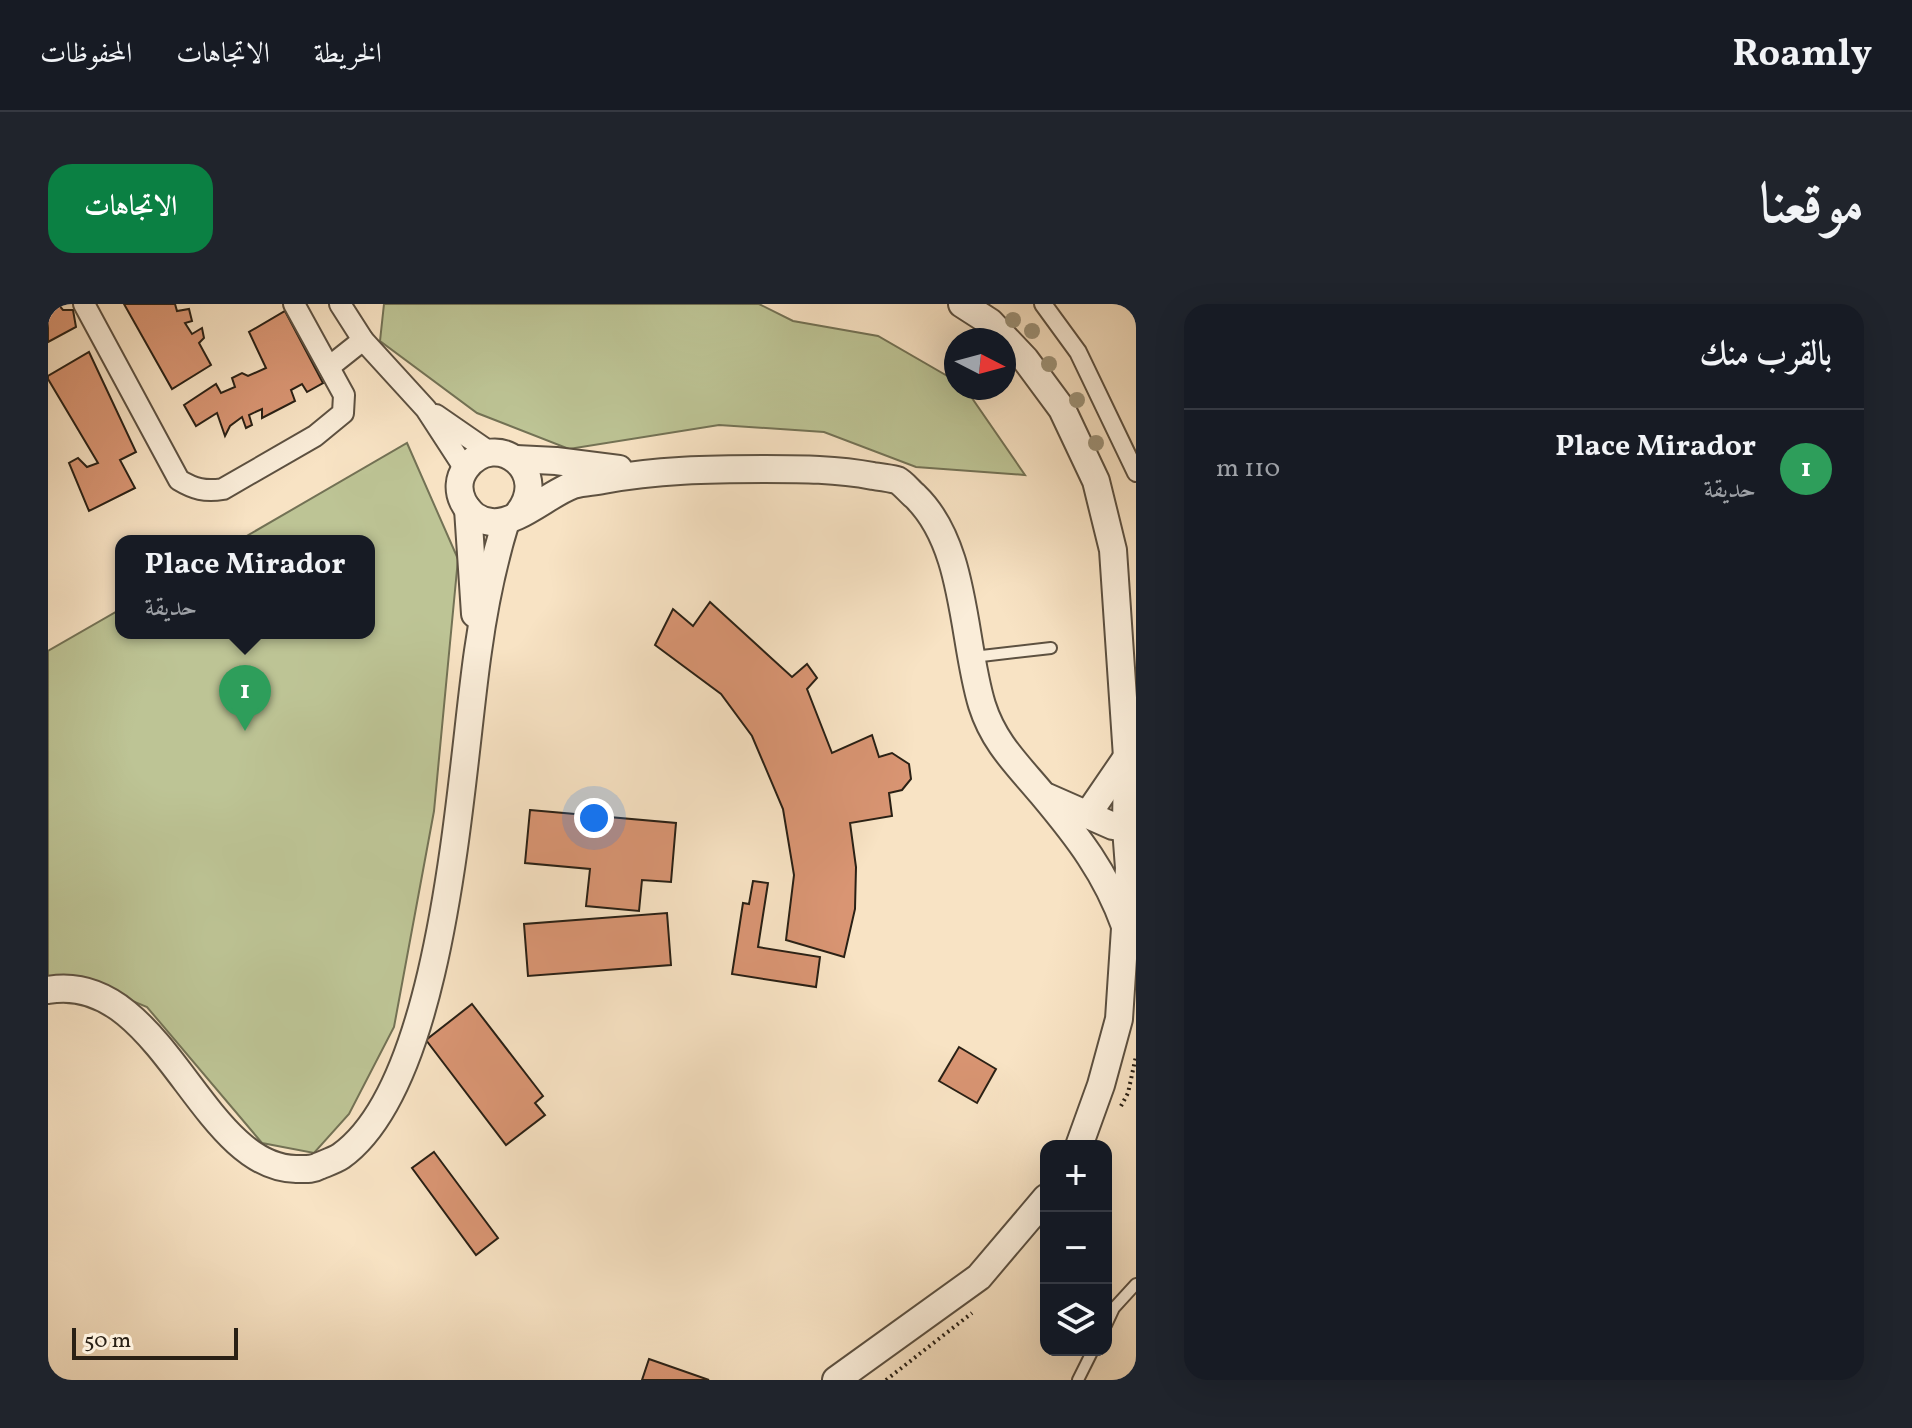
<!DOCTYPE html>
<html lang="ar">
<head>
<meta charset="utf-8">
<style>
	body { margin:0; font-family:Vollkorn,Amiri,serif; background:#20242c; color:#f1f3f6; direction:rtl }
	.controls { position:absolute; right:24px; bottom:24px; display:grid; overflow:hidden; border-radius:16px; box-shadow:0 8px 32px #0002 }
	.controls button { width:72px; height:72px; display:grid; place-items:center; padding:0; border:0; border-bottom:2px solid #363941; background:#171b24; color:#f1f3f6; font:40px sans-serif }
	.compass { position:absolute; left:896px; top:24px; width:72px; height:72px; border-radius:50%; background:#171b24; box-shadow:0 8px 32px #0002; rotate:96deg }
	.scale { position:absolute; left:24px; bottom:20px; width:166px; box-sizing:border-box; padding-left:8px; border:4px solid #292015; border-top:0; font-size:22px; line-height:28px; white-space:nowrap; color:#292015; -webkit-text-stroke:6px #faedd9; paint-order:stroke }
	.you { position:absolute; left:546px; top:514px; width:28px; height:28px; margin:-20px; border:6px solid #fff; border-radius:50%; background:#1a73e8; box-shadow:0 0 0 12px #1a73e833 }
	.badge { display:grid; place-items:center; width:52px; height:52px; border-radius:50%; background:#0b8043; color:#fff; font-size:26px; font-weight:700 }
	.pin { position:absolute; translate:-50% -66px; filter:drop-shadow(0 2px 4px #0008) }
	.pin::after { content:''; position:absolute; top:42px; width:28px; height:24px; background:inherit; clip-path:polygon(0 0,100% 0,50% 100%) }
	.popup { position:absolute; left:67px; top:231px; width:260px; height:104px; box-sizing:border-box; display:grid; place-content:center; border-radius:16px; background:#171b24; filter:drop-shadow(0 2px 6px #0005); font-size:26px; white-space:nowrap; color:#9ea1a6 }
	.popup b { font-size:30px; color:#f1f3f6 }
	.popup::after { content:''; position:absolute; left:50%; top:100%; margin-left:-16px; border:16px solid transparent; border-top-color:#171b24 }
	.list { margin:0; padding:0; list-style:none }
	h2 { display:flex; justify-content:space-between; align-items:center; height:104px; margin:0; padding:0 32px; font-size:34px }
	h2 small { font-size:26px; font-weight:400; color:#9ea1a6 }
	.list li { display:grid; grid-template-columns:52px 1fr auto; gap:24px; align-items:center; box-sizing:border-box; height:120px; padding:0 32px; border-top:2px solid #363941 }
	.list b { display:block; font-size:30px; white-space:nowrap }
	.list p { margin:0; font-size:26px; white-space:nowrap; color:#9ea1a6 }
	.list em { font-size:26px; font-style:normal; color:#9ea1a6 }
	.icon { flex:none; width:44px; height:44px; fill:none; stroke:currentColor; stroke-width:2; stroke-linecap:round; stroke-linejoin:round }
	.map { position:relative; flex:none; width:1088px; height:1076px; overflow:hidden; direction:ltr; border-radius:24px }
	header { display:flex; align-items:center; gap:48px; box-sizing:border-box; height:112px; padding:0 40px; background:#171b24; border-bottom:2px solid #363941 }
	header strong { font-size:38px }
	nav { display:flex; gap:44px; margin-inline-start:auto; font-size:28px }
	.intro { display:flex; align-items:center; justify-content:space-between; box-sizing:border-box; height:192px; padding:0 48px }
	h1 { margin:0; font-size:56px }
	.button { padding:20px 36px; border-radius:24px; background:#0b8043; color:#fff; font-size:28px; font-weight:700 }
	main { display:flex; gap:48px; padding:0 48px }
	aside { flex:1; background:#171b24; border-radius:24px; box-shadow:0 8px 32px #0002 }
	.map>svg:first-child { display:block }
</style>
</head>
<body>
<header>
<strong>Roamly</strong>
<nav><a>الخريطة</a><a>الاتجاهات</a><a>المحفوظات</a></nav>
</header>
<div class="intro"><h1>موقعنا</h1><a class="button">الاتجاهات</a></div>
<main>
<aside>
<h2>بالقرب منك<small></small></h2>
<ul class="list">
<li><span class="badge" style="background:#2e9e5b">1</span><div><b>Place Mirador</b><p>حديقة</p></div><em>110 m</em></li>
</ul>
</aside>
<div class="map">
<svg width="1088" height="1076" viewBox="0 0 1088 1076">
	<rect width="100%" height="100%" fill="#f8e3c4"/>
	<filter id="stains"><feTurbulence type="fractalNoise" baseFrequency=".0025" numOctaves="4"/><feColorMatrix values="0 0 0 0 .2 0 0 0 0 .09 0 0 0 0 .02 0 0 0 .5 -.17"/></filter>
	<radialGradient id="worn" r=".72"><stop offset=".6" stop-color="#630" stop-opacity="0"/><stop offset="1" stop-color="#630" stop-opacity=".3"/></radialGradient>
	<!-- green -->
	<g fill="#bdc495" stroke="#737255" stroke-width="2">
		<polygon points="336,0 711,0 745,17 830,32 908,77 908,84 917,84 977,171 868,163 776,128 671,121 521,145 429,109 332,37"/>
		<polygon points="359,139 410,255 386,507 346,723 301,810 266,849 214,839 99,703 37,677 0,682 0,347 73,305 73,329 321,329 321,237 190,237"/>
	</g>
	<!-- building -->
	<g fill="#d99573" stroke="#292015" stroke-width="2">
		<polygon points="0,0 10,0 15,6 25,6 28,23 0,38"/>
		<polygon points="76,0 127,0 129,7 141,5 144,17 137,19 144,30 154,24 156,34 151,39 163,61 124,85"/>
		<polygon points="237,7 275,79 259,88 254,80 243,86 247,97 214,114 214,105 201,111 204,121 198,124 194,113 182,122 177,132 169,109 148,122 136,101 168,80 173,89 187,83 184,74 194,69 200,72 218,64 201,28"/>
		<polygon points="41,48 88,148 72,156 87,184 41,207 21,159 30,154 39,163 50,159 0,75 0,72"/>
		<polygon points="662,298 744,373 759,360 769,374 759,385 784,449 824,431 831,453 844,449 861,460 863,475 854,486 841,489 844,512 802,519 808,563 807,605 796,653 738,636 746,571 735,505 704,432 673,390 607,341 625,305 645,322"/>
		<polygon points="482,506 628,519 623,578 594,576 591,607 538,602 542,565 477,559"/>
		<polygon points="705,577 720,579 710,643 772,653 768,683 684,670 695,599 701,600"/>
		<polygon points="619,609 623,661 480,672 476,620"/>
		<polygon points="424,700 495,792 487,799 497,811 458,841 378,736"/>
		<polygon points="911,743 948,765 929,799 891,777"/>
		<polygon points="386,848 450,934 428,951 364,864"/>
		<polygon points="601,1055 661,1076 594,1076"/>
	</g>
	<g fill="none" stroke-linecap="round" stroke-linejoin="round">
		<defs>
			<g id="service">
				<polyline points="925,353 1003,344"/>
				<polyline points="1058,1021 1066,1004 1088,980"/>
				<polyline points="1030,1076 1045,1046"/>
			</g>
			<polyline id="pedestrian" points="995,0 1030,48 1088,169"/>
			<g id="minor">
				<path d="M36,0L131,176C146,185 157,188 175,185L267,132L295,109L296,91L246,0"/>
				<polyline points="292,0 315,36 378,105 417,165"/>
				<polyline points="281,63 315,36"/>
				<polyline points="388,111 443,149"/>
			</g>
			<g id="tertiary">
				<polyline points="914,0 942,18 977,55 1014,105 1048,177 1065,246 1079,453 1078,524 1081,564 1071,715 1053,781 1031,842"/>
				<polyline points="468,155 508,157 571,165"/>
				<polyline points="420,205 427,310"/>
				<path d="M468,212C506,169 448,124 418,164C402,185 418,215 443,218C468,221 502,189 525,181C534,178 545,178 555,176C608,166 662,165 717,165C754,165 788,165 825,172C832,173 841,174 849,176C855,179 861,187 867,192C919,242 914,336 934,401C946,439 969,460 994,490C1030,533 1058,569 1077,622"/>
				<polyline points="999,493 1065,522 1078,524"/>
				<polyline points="1040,510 1079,453"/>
				<path d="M0,686C114,666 152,864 248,865C257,865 264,866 271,862C278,859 287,856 293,852C398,777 412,469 430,347C436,303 445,259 458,217"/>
				<polyline points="788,1076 931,973 998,894"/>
			</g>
		</defs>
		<!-- service casing -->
		<use href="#service" stroke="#5d5141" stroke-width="14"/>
		<!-- pedestrian casing -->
		<use href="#pedestrian" stroke="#5d5141" stroke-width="20"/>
		<!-- minor casing -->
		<use href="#minor" stroke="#5d5141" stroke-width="24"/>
		<!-- tertiary casing -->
		<use href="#tertiary" stroke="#5d5141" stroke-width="30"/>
		<!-- path -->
		<g stroke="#292015" stroke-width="4" stroke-dasharray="2 4" stroke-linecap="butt">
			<polyline points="1073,802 1080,789 1088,752"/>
			<polyline points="838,1076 924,1009"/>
		</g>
		<!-- service -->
		<use href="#service" stroke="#faedd9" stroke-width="10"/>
		<!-- pedestrian -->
		<use href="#pedestrian" stroke="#faedd9" stroke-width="16"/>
		<!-- minor -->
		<use href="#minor" stroke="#faedd9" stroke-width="20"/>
		<!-- tertiary -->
		<use href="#tertiary" stroke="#faedd9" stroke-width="26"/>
	</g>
	<!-- trees -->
	<g fill="#9e9379">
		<circle cx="965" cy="16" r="8"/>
		<circle cx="984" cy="27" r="8"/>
		<circle cx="1001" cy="60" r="8"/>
		<circle cx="1029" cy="96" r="8"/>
		<circle cx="1048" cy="139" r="8"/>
	</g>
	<rect width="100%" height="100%" filter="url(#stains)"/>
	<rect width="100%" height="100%" fill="url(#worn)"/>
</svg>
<div class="controls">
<button>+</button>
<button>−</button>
<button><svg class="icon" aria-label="layers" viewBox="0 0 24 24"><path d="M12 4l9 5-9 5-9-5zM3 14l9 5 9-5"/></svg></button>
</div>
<svg class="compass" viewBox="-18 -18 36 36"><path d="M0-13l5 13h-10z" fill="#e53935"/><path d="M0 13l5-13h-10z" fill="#9ea1a6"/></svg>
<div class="scale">50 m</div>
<div class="you"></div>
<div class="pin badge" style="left:197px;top:427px;background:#2e9e5b">1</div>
<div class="popup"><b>Place Mirador</b>حديقة</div>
</div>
</main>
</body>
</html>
